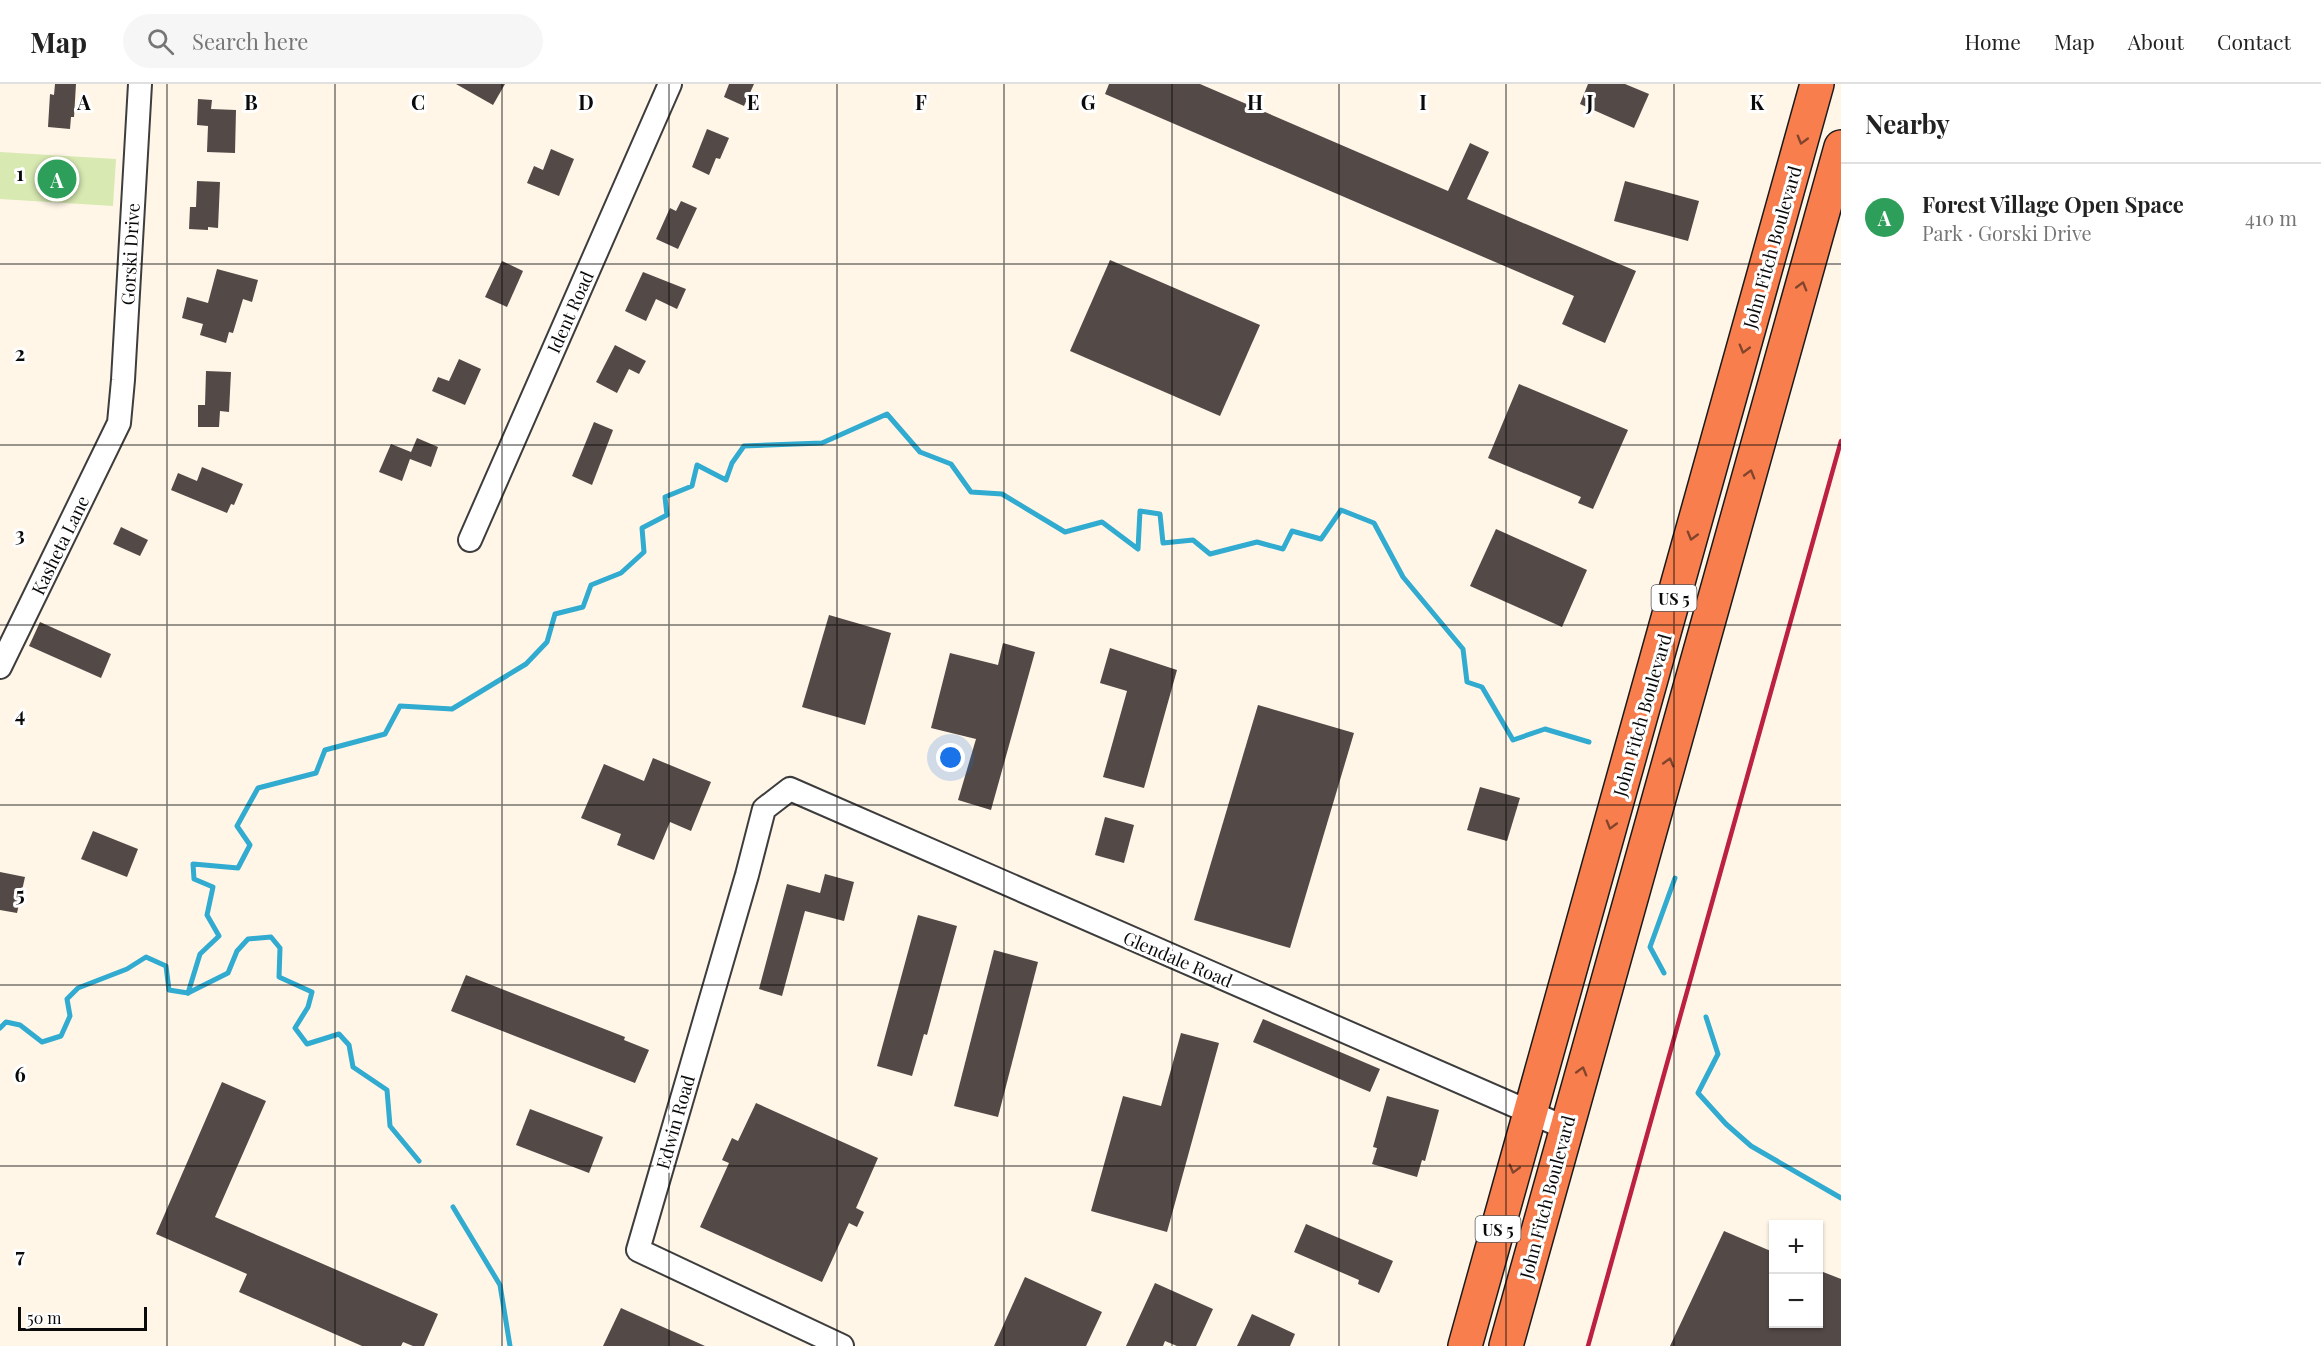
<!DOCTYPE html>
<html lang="en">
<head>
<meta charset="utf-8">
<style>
	body { margin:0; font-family:"Playfair Display",serif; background:#f6f6f6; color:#222 }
	.controls { position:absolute; right:18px; bottom:18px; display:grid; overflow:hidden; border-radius:0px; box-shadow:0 2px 4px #0004 }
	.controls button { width:54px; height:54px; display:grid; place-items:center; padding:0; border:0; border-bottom:2px solid #e0e0e0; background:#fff; color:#222; font:30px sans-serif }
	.scale { position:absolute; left:18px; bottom:15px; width:129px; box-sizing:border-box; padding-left:6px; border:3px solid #0a0a0a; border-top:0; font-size:16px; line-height:21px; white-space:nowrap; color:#0a0a0a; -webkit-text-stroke:4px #fff; paint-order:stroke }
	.you { position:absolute; left:951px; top:674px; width:21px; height:21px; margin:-15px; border:4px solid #fff; border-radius:50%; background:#1a73e8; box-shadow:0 0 0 9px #1a73e833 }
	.badge { display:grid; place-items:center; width:39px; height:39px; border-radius:50%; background:#bc2142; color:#fff; font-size:20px; font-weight:700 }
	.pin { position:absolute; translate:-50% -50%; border:3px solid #fff; box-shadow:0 2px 6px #0006 }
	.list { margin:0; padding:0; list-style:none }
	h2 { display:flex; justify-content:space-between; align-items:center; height:78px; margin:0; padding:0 24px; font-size:26px }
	h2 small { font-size:20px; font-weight:400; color:#767676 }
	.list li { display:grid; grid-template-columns:39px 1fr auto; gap:18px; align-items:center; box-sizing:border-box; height:108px; padding:0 24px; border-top:2px solid #e0e0e0 }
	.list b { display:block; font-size:22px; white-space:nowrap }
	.list p { margin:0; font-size:20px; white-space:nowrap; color:#767676 }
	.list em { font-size:20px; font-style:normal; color:#767676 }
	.icon { flex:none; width:33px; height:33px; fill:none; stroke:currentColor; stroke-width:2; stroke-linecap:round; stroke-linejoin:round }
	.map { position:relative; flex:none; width:1841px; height:1262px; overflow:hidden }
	header { display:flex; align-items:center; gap:36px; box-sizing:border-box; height:84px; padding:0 30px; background:#fff; border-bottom:2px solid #e0e0e0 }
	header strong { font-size:28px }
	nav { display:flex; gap:33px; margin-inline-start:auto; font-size:21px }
	.search { width:420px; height:54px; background:#f6f6f6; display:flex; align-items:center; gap:15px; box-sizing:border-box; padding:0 21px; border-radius:33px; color:#767676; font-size:22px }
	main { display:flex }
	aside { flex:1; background:#fff }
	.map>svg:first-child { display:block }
</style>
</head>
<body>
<header>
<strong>Map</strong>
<div class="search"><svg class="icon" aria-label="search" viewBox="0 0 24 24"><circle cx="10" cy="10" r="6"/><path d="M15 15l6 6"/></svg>Search here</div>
<nav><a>Home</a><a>Map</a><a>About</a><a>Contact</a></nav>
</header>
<main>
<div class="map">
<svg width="1841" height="1262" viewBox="0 0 1841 1262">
	<rect width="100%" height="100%" fill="#fff6e8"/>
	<!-- green -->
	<polygon fill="#d8e9b2" points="0,68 116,75 113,122 0,115"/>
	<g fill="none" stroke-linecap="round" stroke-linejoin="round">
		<!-- stream -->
		<g stroke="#31abd0" stroke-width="5">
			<polyline points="1664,889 1650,863 1675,794"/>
			<polyline points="188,909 200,870 219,852 207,831 213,803 194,795 193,780 238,784 250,761 237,742 258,704 316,689 325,666 385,650 400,622 452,625 526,580 547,558 555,530 583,523 591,501 621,489 644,468 642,444 667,431 665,413 692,402 697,381 726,396 732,379 744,362 822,359 887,330 920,368 951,380 971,408 1002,410 1065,448 1102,438 1138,465 1140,427 1160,430 1163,459 1193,456 1210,470 1257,458 1283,465 1292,447 1321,455 1341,426 1374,439 1403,493 1463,565 1467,598 1482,603 1513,656 1545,645 1589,658"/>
			<polyline points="188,909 228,889 237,867 248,855 271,853 280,864 279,893 312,908 308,923 295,944 307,960 339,950 349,961 353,983 387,1006 390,1042 419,1077"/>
			<polyline points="1706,933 1718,970 1698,1009 1726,1040 1751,1062 1841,1114"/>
			<polyline points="0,944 6,938 20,941 42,958 61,952 70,932 67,915 78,904 127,885 146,873 166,882 169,906 188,909"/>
			<polyline points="453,1123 500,1201 510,1262"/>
		</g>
	</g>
	<!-- building -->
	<g fill="#534947">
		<polygon points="55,0 76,0 74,33 71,33 70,45 48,43 50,10 54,11"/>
		<polygon points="456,0 505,0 493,21"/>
		<polygon points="729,0 754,0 744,22 724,13"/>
		<polygon points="1109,0 1200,0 1448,107 1470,59 1489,68 1467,115 1636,187 1605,259 1562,240 1574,212 1105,10"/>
		<polygon points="1588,0 1625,0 1649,10 1634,44 1580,20"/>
		<polygon points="198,15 212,16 211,25 236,26 235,69 207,68 208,42 197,41"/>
		<polygon points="707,45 729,54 720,75 716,74 709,91 692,83"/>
		<polygon points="551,65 574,75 559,112 527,99 534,82 543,86"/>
		<polygon points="197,97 220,98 218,144 208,143 208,146 189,145 190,123 196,123"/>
		<polygon points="1625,97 1699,117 1688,157 1614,137"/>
		<polygon points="681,117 697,124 678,165 656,155 670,124 676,127"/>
		<polygon points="1110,176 1260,241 1220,332 1070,267"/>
		<polygon points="502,177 523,187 507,223 485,213"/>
		<polygon points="217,185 258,196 252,218 243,215 233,249 229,248 226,259 200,251 203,240 182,234 187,213 208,219"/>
		<polygon points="643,188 686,205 677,225 656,215 646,237 625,227"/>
		<polygon points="615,261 646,277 639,290 629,285 617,309 596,298"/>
		<polygon points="459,275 481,285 465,321 432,307 438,293 449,297"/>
		<polygon points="206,287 231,288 229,328 220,327 219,343 198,343 198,321 205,321"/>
		<polygon points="1519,300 1628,346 1593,425 1578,419 1581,413 1488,374"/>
		<polygon points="594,338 613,346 592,401 572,392"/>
		<polygon points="417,354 438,363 431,383 410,375 402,397 379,388 391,360 411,368"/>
		<polygon points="202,383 243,400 234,421 231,420 227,429 171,406 178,389 197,397"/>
		<polygon points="121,443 148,456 140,472 113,460"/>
		<polygon points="1496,445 1587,486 1562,543 1470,502"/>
		<polygon points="829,531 891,549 865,641 802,623"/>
		<polygon points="40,538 111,570 101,594 29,562"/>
		<polygon points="1003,559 1035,568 991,726 958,716 976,655 931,644 950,569 998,581"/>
		<polygon points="1110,564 1177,586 1144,704 1103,693 1127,607 1100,599"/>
		<polygon points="1258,621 1354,649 1290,864 1194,836"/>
		<polygon points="653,674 711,698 691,747 670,738 654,776 617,761 621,750 581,734 604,680 644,697"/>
		<polygon points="1480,703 1520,714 1507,757 1467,746"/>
		<polygon points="1105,733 1134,741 1124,779 1095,771"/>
		<polygon points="93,747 138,765 127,793 81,775"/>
		<polygon points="0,788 25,793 17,829 0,826"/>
		<polygon points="825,790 854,798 844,837 805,827 782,912 759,905 787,800 820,809"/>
		<polygon points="918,831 957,842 927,951 924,950 912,992 877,982"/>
		<polygon points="994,866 1038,878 998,1033 954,1022"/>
		<polygon points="466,891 625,953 624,956 649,966 635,999 451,927"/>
		<polygon points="1263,935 1380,985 1370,1008 1253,958"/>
		<polygon points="1181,949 1219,959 1167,1148 1091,1127 1123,1012 1161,1022"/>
		<polygon points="222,998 266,1017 215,1133 438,1230 424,1262 413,1262 403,1258 401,1262 362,1262 239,1208 247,1190 156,1150"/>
		<polygon points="1387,1012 1439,1026 1425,1077 1422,1076 1417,1093 1372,1080 1377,1064 1373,1063"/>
		<polygon points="756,1019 878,1074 856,1124 864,1128 857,1143 849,1139 822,1198 700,1143 729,1079 722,1076 732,1054 738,1057"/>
		<polygon points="530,1025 603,1053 589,1089 516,1061"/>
		<polygon points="1306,1140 1393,1177 1379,1209 1358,1200 1359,1196 1294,1168"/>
		<polygon points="1724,1147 1773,1168 1773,1239 1818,1239 1818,1186 1841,1195 1841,1262 1670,1262"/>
		<polygon points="1025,1193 1102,1228 1086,1262 994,1262"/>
		<polygon points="1155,1199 1213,1225 1196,1262 1177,1262 1165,1257 1163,1262 1126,1262"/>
		<polygon points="621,1224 705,1262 603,1262"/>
		<polygon points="1252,1230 1295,1250 1290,1262 1237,1262"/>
	</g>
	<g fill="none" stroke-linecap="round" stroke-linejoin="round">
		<defs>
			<g id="minor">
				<polyline points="470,456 670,0"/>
				<polyline points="0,583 119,339 123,296 140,0"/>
				<polyline points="842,1262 638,1166 747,791 764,725 790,705 1566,1044"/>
			</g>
			<g id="highway">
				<polyline points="1465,1262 1817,0"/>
				<polyline points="1506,1262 1841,63"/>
			</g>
		</defs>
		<!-- minor casing -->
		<use href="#minor" stroke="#3d3d3d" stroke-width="26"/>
		<!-- highway casing -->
		<use href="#highway" stroke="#1b1b1b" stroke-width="36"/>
		<!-- minor -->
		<use href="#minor" stroke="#fff" stroke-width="22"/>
		<!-- highway -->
		<use href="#highway" stroke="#f87e4d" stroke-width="33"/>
		<!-- rail -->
		<polyline stroke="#bc2142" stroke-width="4.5" points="1588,1262 1841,357"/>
	</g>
	<!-- one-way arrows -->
	<defs><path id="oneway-chevron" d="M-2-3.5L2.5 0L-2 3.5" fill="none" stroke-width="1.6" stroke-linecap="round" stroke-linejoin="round" transform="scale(1.5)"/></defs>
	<g stroke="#81442c">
		<use href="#oneway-chevron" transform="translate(1802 56) rotate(106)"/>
		<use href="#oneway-chevron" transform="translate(1802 202) rotate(-74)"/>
		<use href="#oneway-chevron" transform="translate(1744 265) rotate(106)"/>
		<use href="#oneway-chevron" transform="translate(1750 390) rotate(-74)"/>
		<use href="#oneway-chevron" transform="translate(1692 452) rotate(106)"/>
		<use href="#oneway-chevron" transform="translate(1669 678) rotate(-74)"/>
		<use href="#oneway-chevron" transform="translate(1611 741) rotate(106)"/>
		<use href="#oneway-chevron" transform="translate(1582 987) rotate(-74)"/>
		<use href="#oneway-chevron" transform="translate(1514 1085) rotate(106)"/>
	</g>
	<!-- grid -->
	<path fill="none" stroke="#0a0a0a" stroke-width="1.5" stroke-opacity="0.55" d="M167,0V1262M335,0V1262M502,0V1262M669,0V1262M837,0V1262M1004,0V1262M1172,0V1262M1339,0V1262M1506,0V1262M1674,0V1262M0,180H1841M0,361H1841M0,541H1841M0,721H1841M0,901H1841M0,1082H1841"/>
	<g text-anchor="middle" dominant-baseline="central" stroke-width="6" stroke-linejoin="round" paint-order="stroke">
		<!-- shield labels -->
		<g fill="#fff" stroke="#545454" stroke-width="1.5">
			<rect x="1651.5" y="501" width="45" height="26" rx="4.5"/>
			<rect x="1475.5" y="1132" width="45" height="26" rx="4.5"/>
		</g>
		<g font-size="16" font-weight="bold" fill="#0a0a0a">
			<text x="1674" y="514">US 5</text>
			<text x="1498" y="1145">US 5</text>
		</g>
		<!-- street labels -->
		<g font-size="18" fill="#0a0a0a" stroke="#fff">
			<text transform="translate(1772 163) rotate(-74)">John Fitch Boulevard</text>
			<text transform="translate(130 170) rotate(-87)">Gorski Drive</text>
			<text transform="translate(570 228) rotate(-66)">Ident Road</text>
			<text transform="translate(60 461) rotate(-64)">Kasheta Lane</text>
			<text transform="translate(1642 631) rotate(-74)">John Fitch Boulevard</text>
			<text transform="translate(1178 875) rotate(23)">Glendale Road</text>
			<text transform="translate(675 1038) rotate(-74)">Edwin Road</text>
			<text transform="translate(1547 1113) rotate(-75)">John Fitch Boulevard</text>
		</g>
	</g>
	<g font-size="20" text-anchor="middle" font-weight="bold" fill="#0a0a0a" stroke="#fff" stroke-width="6" stroke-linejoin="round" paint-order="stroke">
		<text x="84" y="26">A</text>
		<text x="251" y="26">B</text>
		<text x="418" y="26">C</text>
		<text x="586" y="26">D</text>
		<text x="753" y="26">E</text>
		<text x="921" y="26">F</text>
		<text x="1088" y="26">G</text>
		<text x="1255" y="26">H</text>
		<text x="1423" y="26">I</text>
		<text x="1590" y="26">J</text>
		<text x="1757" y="26">K</text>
		<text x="20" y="97">1</text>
		<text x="20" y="277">2</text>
		<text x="20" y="458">3</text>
		<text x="20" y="638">4</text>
		<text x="20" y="818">5</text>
		<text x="20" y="998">6</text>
		<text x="20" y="1179">7</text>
	</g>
</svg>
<div class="controls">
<button>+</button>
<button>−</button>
</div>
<div class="scale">50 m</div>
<div class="you"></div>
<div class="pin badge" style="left:57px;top:95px;background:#2e9e5b">A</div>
</div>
<aside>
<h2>Nearby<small></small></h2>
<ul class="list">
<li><span class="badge" style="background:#2e9e5b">A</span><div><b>Forest Village Open Space</b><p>Park · Gorski Drive</p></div><em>410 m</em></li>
</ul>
</aside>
</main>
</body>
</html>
